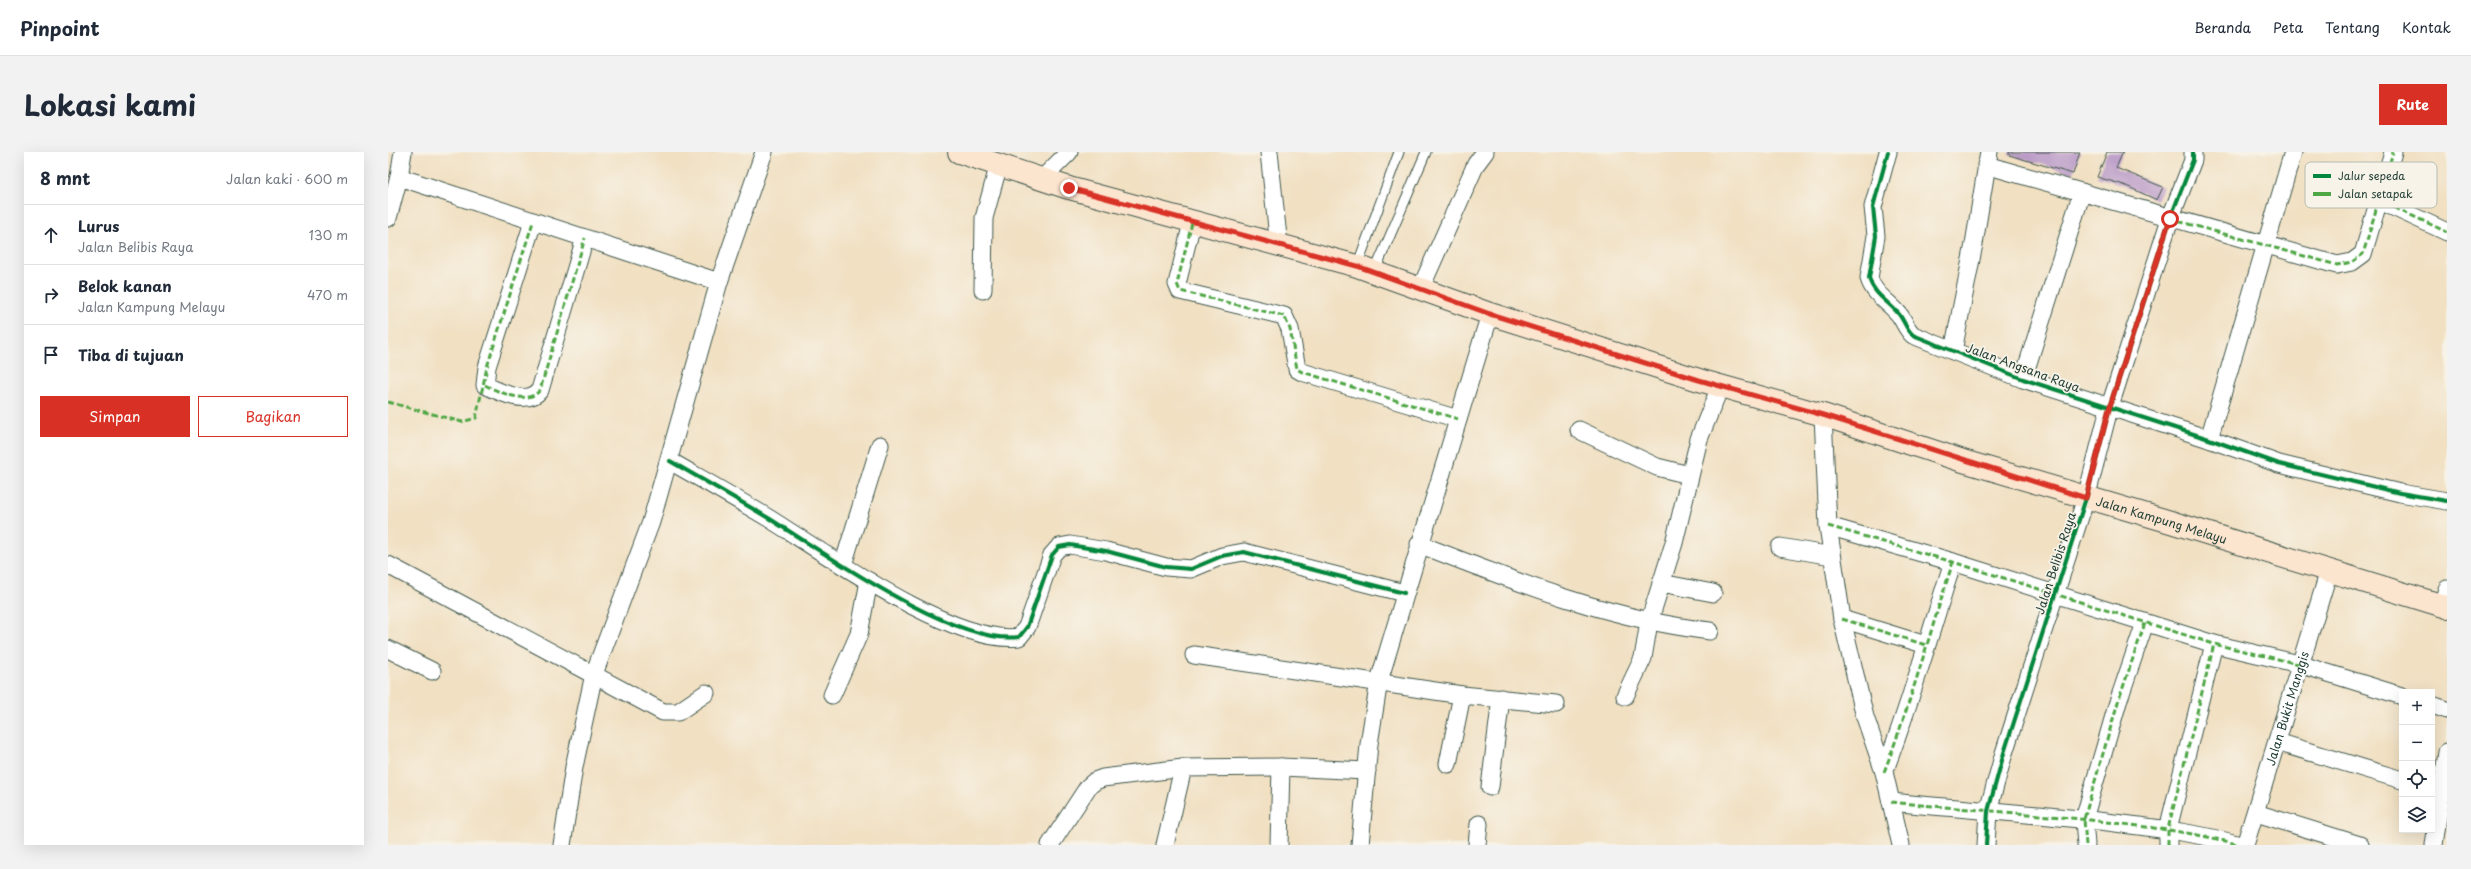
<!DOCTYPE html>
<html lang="id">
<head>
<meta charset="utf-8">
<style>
	body { margin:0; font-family:"Playpen Sans",sans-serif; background:#f2f2f3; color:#1f2937 }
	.controls { position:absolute; right:12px; bottom:12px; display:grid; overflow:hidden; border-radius:0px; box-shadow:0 4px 16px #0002 }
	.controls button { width:36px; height:36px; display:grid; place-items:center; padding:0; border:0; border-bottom:1px solid #e0e1e3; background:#fff; color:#1f2937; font:20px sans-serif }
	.stop { position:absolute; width:12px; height:12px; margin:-9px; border:3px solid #d93025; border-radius:50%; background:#fff }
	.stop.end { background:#d93025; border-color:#fff; box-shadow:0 1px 4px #0008 }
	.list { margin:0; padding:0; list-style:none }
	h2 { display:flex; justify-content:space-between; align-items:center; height:52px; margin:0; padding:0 16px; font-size:17px }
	h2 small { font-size:13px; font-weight:400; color:#747a83 }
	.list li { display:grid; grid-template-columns:26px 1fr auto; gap:12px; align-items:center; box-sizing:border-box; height:60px; padding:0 16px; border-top:1px solid #e0e1e3 }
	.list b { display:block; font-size:15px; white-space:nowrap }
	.list p { margin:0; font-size:13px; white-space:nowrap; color:#747a83 }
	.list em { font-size:13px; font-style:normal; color:#747a83 }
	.actions { display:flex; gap:8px; padding:12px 16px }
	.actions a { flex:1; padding:9px 0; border:1px solid #d93025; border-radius:0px; text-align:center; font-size:14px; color:#d93025 }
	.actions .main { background:#d93025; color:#fff }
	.icon { flex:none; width:22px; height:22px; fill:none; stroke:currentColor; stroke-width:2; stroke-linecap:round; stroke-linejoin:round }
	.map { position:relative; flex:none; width:2059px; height:693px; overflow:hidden; border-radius:0px }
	header { display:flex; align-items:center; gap:24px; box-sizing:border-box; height:56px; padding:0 20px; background:#fff; border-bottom:1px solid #e0e1e3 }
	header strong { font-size:19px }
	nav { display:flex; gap:22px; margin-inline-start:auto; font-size:14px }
	.intro { display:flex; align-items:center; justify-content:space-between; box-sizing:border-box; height:96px; padding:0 24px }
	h1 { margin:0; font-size:28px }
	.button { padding:10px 18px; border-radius:0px; background:#d93025; color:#fff; font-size:14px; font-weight:700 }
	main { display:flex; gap:24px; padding:0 24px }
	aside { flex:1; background:#fff; border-radius:0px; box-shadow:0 4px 16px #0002 }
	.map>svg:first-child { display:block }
</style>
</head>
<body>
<header>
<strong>Pinpoint</strong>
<nav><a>Beranda</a><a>Peta</a><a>Tentang</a><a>Kontak</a></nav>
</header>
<div class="intro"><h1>Lokasi kami</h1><a class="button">Rute</a></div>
<main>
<aside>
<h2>8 mnt<small>Jalan kaki · 600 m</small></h2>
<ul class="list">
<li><svg class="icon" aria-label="ahead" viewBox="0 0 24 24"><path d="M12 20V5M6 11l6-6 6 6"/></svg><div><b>Lurus</b><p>Jalan Belibis Raya</p></div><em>130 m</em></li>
<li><svg class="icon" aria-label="right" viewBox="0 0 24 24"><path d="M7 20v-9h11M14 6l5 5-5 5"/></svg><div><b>Belok kanan</b><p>Jalan Kampung Melayu</p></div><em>470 m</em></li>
<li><svg class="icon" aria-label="arrive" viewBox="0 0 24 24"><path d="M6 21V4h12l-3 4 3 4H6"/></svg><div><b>Tiba di tujuan</b></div></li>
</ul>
<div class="actions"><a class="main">Simpan</a><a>Bagikan</a></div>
</aside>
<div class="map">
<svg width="2059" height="693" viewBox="0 0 2059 693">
	<rect width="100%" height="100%" fill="#f7f3e8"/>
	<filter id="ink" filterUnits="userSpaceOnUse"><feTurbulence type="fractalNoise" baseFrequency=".025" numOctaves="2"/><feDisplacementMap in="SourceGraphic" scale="8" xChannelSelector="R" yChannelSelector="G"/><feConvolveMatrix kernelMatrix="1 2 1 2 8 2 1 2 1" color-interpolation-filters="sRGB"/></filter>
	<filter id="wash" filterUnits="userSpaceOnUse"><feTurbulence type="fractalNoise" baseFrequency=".012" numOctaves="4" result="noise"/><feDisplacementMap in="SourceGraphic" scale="16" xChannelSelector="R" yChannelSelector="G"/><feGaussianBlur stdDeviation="0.9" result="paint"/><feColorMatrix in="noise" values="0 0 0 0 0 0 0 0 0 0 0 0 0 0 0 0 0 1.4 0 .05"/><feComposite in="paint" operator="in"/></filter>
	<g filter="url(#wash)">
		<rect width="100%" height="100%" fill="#f1e0c2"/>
		<g id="blocks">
			<!-- building -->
			<g fill="#bb9cc8">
				<polygon points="1621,0 1692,0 1685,22 1621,3"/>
				<polygon points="1719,0 1735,0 1728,16 1775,35 1769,48 1736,33 1709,25"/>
			</g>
		</g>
	</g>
	<g filter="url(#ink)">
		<use href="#blocks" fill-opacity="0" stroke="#3e5549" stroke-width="1"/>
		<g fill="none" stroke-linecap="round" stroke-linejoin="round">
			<defs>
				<g id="lane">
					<polyline points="969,114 1011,0"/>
					<polyline points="986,121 1038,0"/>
				</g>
				<g id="street">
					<polyline points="881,0 891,95"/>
					<path d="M1500,0L1485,55L1488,84L1481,126C1485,141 1499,149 1509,160C1516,167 1517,176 1525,183L1635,227L1821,287L1891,312L2012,341L2059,349"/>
					<polyline points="1598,13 1949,113 1964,110 1975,102 2005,0"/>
					<polyline points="11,25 15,0"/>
					<polyline points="653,28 681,0"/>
					<polyline points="1990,48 2059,80"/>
					<polyline points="0,66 11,25 331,130"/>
					<path d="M145,70L99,215L97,233C111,240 140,254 152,238L197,86"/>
					<polyline points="804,71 789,132 792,139 896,164 902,177 909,217 914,220 1070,267"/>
					<polyline points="595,138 596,66 611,12"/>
					<polyline points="1032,138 1088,12 1097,0"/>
					<polyline points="1565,199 1586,92 1601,0"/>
					<polyline points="1635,227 1694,40"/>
					<polyline points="1435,263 1440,374 1454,467 1477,565 1496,620 1513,693"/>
					<polyline points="1191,278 1269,315 1301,323"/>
					<polyline points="1821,287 1905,0"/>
					<path d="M282,309C315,328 349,347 382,367C438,402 567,494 631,485L639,475L664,403L671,395L682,393L718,399L778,415L803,417L834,404L856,400L1016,441"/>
					<polyline points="1440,374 1565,410 1826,492 1911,512 2014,544"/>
					<path d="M1031,392C1126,429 1220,467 1322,479"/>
					<polyline points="1392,395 1444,404"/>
					<polyline points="0,413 275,560 290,560 318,541"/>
					<polyline points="455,413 492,293"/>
					<polyline points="1273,431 1325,441"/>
					<polyline points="2054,454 2059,437"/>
					<polyline points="1454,467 1538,493"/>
					<polyline points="0,497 44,519"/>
					<polyline points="806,503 1074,543 1168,552"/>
					<polyline points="444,543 471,482 481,429"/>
					<polyline points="1237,544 1255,506 1261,470 1286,391 1311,287 1332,235"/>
					<polyline points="2044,553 2059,558"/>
					<polyline points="1889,590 2014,628"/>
					<polyline points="1060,612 1074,543"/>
					<path d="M1496,620C1523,551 1542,480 1565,410"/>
					<polyline points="1102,635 1113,546"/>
					<path d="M1503,650C1581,658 1658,662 1735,672C1775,677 1814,682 1852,693"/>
					<polyline points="1868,661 1972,693"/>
					<polyline points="174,693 186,615 206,522 263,370 331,130 376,0"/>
					<polyline points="662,693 700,635 707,629 715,626 795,616 893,615 979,619"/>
					<polyline points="777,693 795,616"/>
					<polyline points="891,693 893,615"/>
					<polyline points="972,693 981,592 991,529 1102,162"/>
					<polyline points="1089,693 1091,672"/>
					<polyline points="1598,693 1600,659 1616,601 1698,346 1721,257 1782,67 1805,8 1805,0"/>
					<polyline points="1698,693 1696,667 1730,550 1757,471"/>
					<polyline points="1780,693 1780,677 1826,492"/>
					<path id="s1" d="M1857,693L1941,419"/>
					<polyline points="2046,693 2059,600"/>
				</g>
				<g id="secondary">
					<path id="s2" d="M571,0L681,36L969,114L1102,162L1311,228L1435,263L1575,309L1776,368L2059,455"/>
				</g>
			</defs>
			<!-- lane casing -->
			<use href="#lane" stroke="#3e5549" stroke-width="11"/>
			<!-- street casing -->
			<use href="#street" stroke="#3e5549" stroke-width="19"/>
			<!-- secondary casing -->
			<use href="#secondary" stroke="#3e5549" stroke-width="24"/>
			<!-- lane -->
			<use href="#lane" stroke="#fff" stroke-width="9"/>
			<!-- street -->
			<use href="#street" stroke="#fff" stroke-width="17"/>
			<!-- secondary -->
			<use href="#secondary" stroke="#fce5cf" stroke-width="22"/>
			<!-- quiet -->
			<g stroke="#4fa644" stroke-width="3" stroke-dasharray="6 3" stroke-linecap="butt">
				<polyline points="1990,48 2059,80"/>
				<polyline points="1782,67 1949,113 1964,110 1975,102 2005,0"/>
				<polyline points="804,71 789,132 792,139 896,164 902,177 909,217 914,220 1070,267"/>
				<path d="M97,233C111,240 140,254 152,238L197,86"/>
				<polyline points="0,250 74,270 88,266 99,215 145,70"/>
				<polyline points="1440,374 1565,410 1826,492 1911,512"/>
				<polyline points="1454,467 1538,493"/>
				<path d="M1496,620C1523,551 1542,480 1565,410"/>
				<path d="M1503,650C1581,658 1658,662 1735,672C1775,677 1814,682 1852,693"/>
				<polyline points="1698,693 1696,667 1730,550 1757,471"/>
				<polyline points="1780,693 1780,677 1826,492"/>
			</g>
			<defs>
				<g id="cycleway">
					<path d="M1500,0L1485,55L1488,84L1481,126C1485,141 1499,149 1509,160C1516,167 1517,176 1525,183L1635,227L1821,287L1891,312L2012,341L2059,349"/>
					<path d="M282,309C315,328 349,347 382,367C438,402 567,494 631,485L639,475L664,403L671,395L682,393L718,399L778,415L803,417L834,404L856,400L1016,441"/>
					<polyline points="1598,693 1600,659 1616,601 1698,346 1721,257 1782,67 1805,8 1805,0"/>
				</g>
			</defs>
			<!-- cycleway casing -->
			<use href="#cycleway" stroke="#f7f3e8" stroke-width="6"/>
			<!-- cycleway -->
			<use href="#cycleway" stroke="#00873e" stroke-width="4"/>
		</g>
	</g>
	<g fill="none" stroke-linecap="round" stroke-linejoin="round" filter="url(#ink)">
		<!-- route -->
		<polyline stroke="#d93025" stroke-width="5" points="681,36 969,114 1102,162 1311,228 1435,263 1698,346 1721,257 1782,67"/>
	</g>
	<g text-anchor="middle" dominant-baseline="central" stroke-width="3.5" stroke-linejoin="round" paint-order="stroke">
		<!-- street labels -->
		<g font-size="12" fill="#1f3d34" stroke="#f7f3e8">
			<text transform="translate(1635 215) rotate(20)">Jalan Angsana Raya</text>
			<text stroke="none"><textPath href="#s2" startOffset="1258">Jalan Kampung Melayu</textPath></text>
			<text transform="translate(1667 411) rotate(-72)">Jalan Belibis Raya</text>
			<text stroke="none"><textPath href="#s1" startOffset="143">Jalan Bukit Manggis</textPath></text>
		</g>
	</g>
	<!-- legend -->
	<rect x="1917" y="10" width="132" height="46" rx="6" fill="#f7f3e8" stroke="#b6bcb2" stroke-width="1"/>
	<rect x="1925" y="22" width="18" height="4" fill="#00873e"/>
	<rect x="1925" y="40" width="18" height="4" fill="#4fa644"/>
	<g font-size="11" fill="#1f3d34">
		<text x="1950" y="28">Jalur sepeda</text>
		<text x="1950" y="46">Jalan setapak</text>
	</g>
</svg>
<div class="controls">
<button>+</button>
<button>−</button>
<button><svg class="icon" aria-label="locate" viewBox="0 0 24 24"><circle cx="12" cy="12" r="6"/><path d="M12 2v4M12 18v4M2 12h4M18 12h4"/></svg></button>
<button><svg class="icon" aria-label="layers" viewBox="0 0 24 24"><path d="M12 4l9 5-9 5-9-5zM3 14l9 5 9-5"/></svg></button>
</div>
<div class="stop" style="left:1782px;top:67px"></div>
<div class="stop end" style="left:681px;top:36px"></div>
</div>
</main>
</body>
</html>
